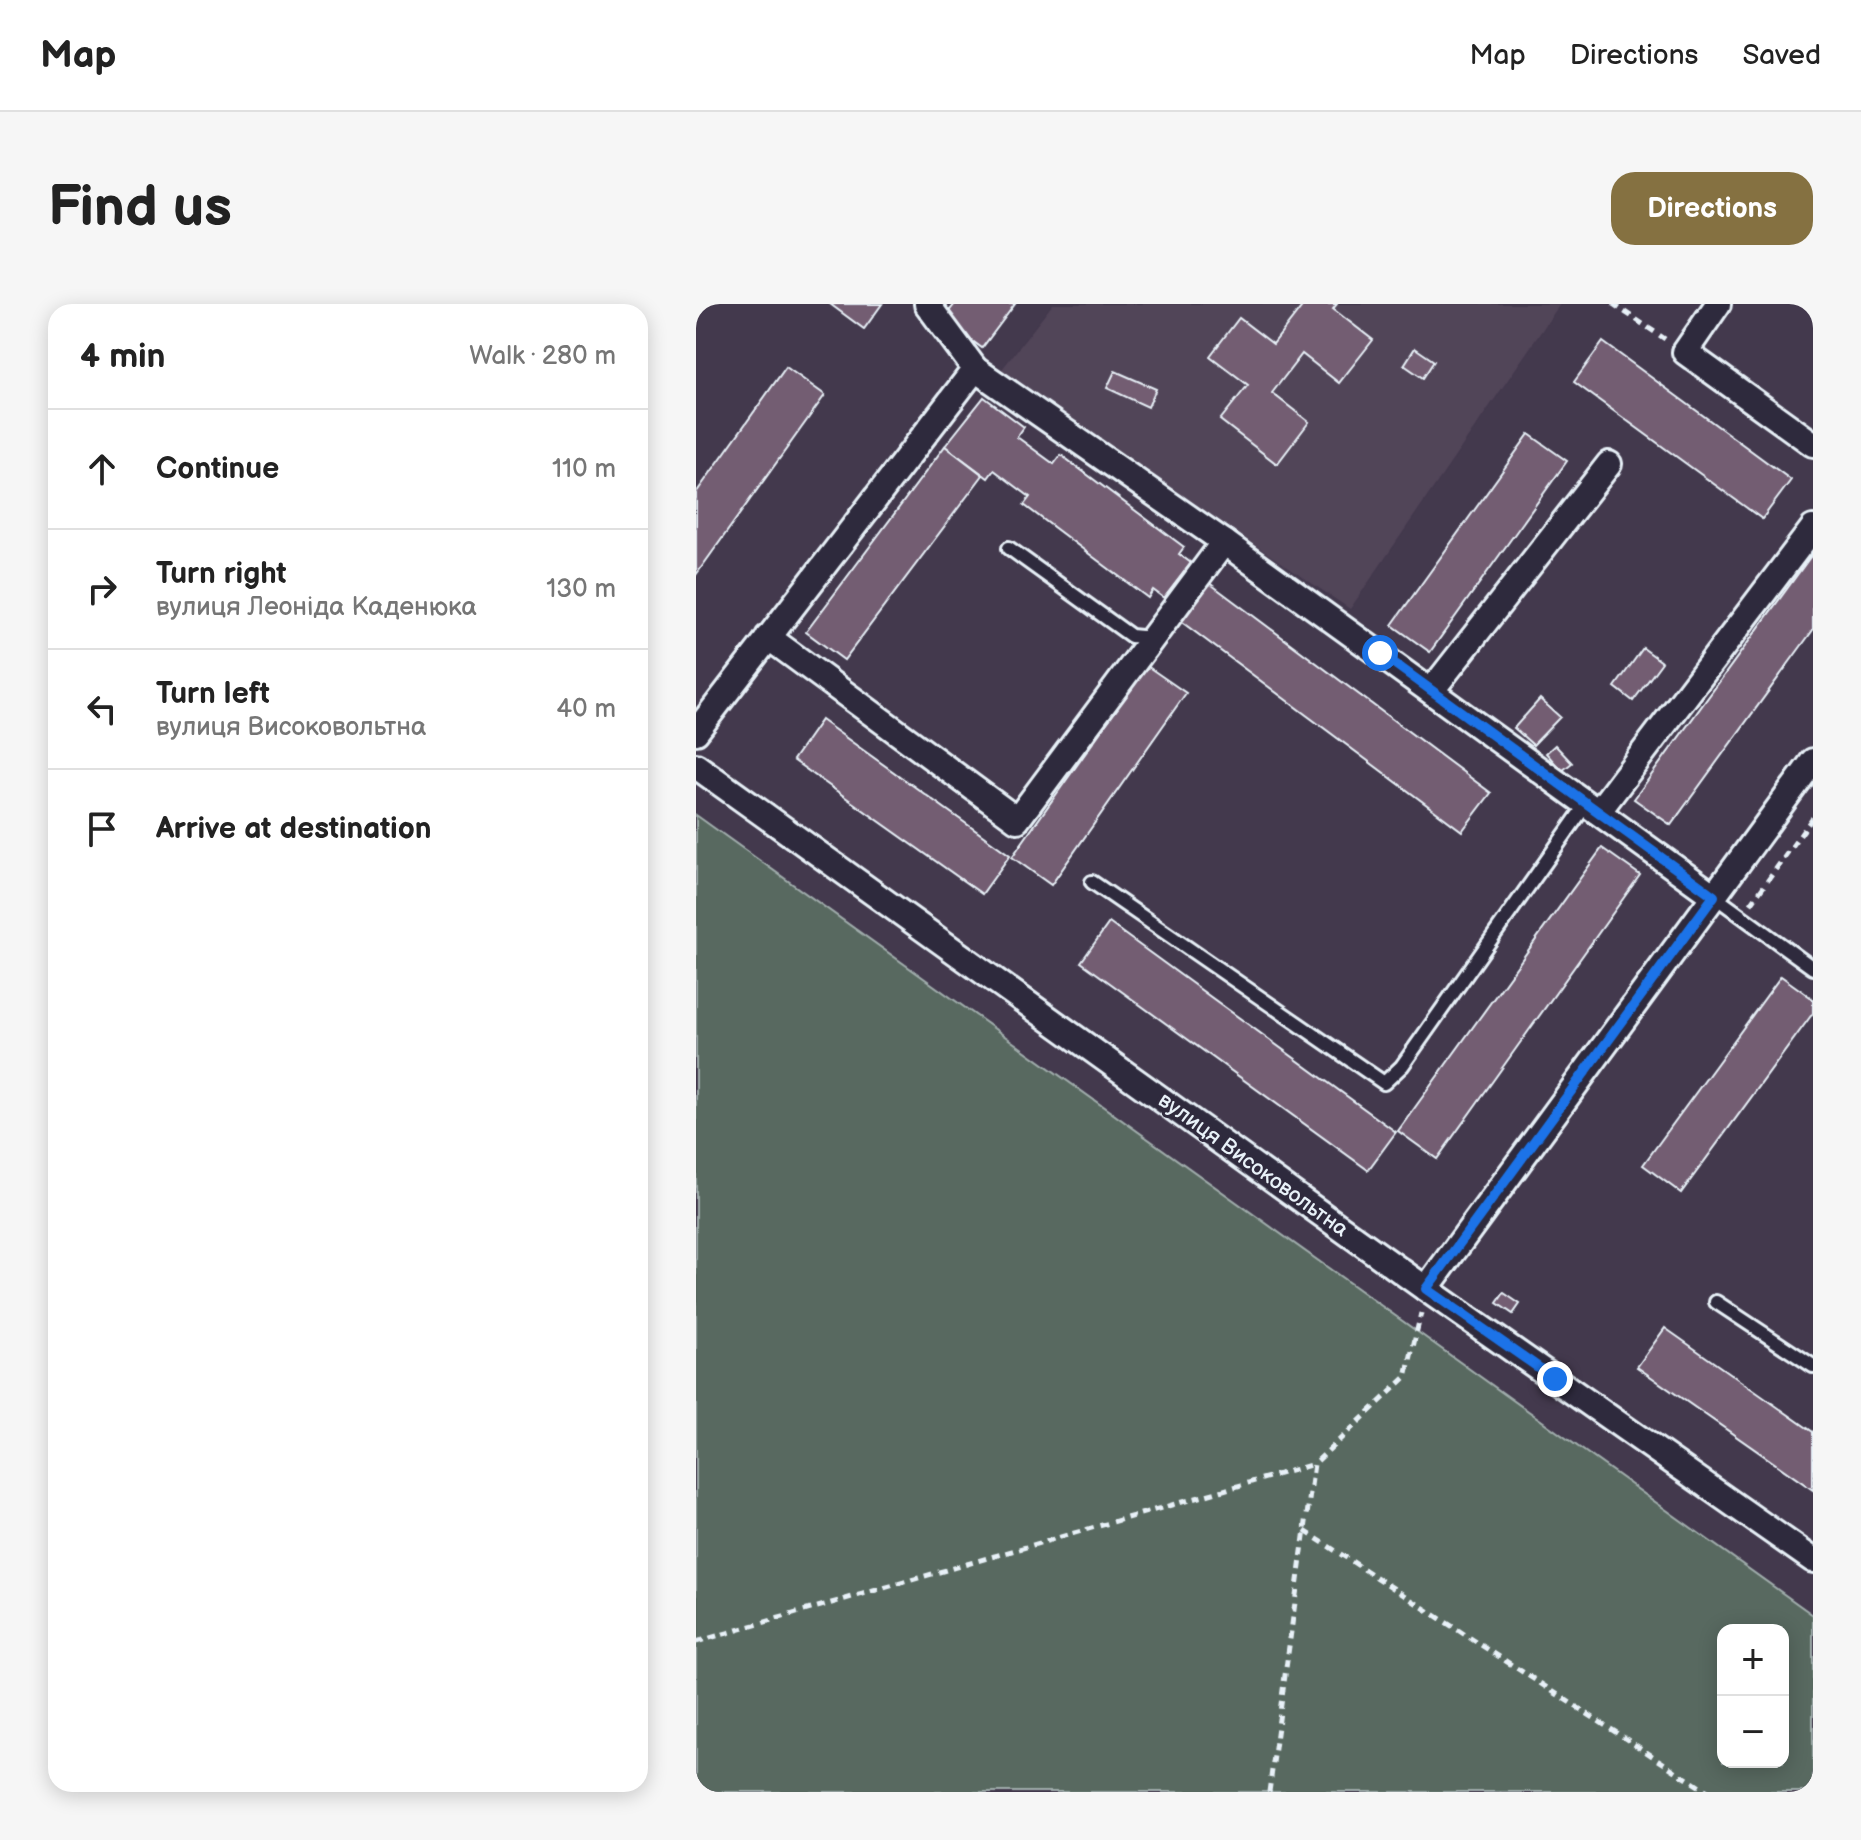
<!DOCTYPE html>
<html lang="en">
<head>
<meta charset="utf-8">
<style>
	body { margin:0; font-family:"Balsamiq Sans",sans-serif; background:#f6f6f6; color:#222 }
	.controls { position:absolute; right:24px; bottom:24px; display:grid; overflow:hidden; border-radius:16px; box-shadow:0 4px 20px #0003 }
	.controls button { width:72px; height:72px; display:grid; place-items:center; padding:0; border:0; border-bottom:2px solid #e0e0e0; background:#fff; color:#222; font:40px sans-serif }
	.stop { position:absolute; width:24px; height:24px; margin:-18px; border:6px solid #1a73e8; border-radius:50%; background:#fff }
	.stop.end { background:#1a73e8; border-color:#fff; box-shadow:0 2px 8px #0008 }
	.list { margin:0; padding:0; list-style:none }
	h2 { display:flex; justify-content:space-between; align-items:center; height:104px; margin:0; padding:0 32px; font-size:34px }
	h2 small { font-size:26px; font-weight:400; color:#767676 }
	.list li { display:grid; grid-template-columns:52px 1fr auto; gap:24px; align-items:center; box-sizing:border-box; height:120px; padding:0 32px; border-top:2px solid #e0e0e0 }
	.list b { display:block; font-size:30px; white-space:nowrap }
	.list p { margin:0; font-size:26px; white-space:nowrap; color:#767676 }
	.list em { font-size:26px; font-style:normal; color:#767676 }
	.icon { flex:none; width:44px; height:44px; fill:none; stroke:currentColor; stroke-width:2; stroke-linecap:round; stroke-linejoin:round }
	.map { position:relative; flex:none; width:1117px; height:1488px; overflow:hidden; border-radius:24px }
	header { display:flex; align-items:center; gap:48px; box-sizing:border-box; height:112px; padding:0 40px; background:#fff; border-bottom:2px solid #e0e0e0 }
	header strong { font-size:38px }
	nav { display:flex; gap:44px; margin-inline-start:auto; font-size:28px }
	.intro { display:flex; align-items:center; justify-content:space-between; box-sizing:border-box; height:192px; padding:0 48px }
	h1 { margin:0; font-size:56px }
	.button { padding:20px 36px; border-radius:24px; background:#857141; color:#fff; font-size:28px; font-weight:700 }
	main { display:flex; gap:48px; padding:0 48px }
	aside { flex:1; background:#fff; border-radius:24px; box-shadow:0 4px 20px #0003 }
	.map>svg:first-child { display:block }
</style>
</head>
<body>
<header>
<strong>Map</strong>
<nav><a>Map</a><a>Directions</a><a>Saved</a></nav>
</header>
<div class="intro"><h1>Find us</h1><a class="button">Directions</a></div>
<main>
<aside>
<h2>4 min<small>Walk · 280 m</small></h2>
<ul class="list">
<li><svg class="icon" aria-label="ahead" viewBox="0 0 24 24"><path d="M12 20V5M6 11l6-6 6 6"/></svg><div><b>Continue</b></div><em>110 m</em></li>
<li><svg class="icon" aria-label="right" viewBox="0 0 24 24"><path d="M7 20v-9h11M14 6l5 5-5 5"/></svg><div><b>Turn right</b><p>вулиця Леоніда Каденюка</p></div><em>130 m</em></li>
<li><svg class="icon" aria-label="left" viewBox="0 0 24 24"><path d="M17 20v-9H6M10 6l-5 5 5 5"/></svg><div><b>Turn left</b><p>вулиця Високовольтна</p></div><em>40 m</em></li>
<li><svg class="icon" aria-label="arrive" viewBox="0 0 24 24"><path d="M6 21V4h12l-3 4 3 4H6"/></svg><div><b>Arrive at destination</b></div></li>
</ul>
</aside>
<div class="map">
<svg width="1117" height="1488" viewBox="0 0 1117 1488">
	<rect width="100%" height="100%" fill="#43394d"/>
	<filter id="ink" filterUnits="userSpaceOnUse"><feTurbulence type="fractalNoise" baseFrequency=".0125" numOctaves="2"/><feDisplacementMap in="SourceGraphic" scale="16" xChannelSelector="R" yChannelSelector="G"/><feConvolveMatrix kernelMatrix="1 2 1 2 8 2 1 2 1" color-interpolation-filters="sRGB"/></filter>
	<g filter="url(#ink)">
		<!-- built -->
		<polygon fill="#514458" points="357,0 864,0 654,305 303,69"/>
		<!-- green -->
		<path fill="#596960" stroke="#a0adac" stroke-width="2" fill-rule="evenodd" d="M0,511L1117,1311V1488H0ZM1027,1326H1087V1458H1027Z"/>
		<!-- building -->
		<g fill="#735d72" stroke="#e8f1f8" stroke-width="2">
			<polygon points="134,0 186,0 168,25"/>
			<polygon points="259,0 319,0 286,44 247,15"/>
			<polygon points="608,0 641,0 637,5 677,36 643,79 606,50 576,89 613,118 581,160 524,116 552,81 514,52 543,14 577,40"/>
			<polygon points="907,38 1095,176 1066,215 878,78"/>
			<polygon points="719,44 738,57 727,74 708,61"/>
			<polygon points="90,63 129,91 0,271 0,189"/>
			<polygon points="419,67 460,85 452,103 411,84"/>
			<polygon points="288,93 328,123 321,133 358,160 365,151 488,243 483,250 495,259 468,294 457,286 452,294 328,201 334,193 298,166 292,174 249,142"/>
			<polygon points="833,130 871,157 734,348 696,321"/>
			<polygon points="249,142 287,171 148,356 110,328"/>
			<polygon points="1117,249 1117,326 975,521 938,495"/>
			<polygon points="512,278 795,489 766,527 483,316"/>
			<polygon points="947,344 966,358 937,397 919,383"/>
			<polygon points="451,362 490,389 355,581 316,553"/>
			<polygon points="844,395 864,413 837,441 818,424"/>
			<polygon points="125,416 314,551 286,590 97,456"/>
			<polygon points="859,441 876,459 866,467 850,449"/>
			<polygon points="906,544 944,571 741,855 702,827"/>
			<polygon points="413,619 700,828 672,866 385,658"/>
			<polygon points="1085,672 1117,695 1117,709 985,889 947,861"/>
			<polygon points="808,989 824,1000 817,1010 801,999"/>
			<polygon points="969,1024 1117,1128 1117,1186 941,1063"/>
		</g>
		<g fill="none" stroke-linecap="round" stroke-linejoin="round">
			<defs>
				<g id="lane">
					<polyline points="313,244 435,332 456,334"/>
					<polyline points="396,578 688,779 706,762 891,499"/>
					<polyline points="1018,592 1117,664"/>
					<polyline points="1020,998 1117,1062"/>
				</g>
				<g id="street">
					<polyline points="1022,0 989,48 1117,140"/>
					<polyline points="279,65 528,238"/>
					<polyline points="72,333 321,516 528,238 1018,592"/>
					<polyline points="736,386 913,160"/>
					<polyline points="0,428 279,65 231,0"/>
					<polyline points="0,462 730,985 1117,1256"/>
					<polyline points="902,508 1117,224"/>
					<polyline points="730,985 1117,457"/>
				</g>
			</defs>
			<!-- lane casing -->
			<use href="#lane" stroke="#e8f1f8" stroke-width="18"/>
			<!-- street casing -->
			<use href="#street" stroke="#e8f1f8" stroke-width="30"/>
			<!-- path -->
			<g stroke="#e8f1f8" stroke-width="5" stroke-dasharray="8 6" stroke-linecap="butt">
				<polyline points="917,0 969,35"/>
				<polyline points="1055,600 1117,513"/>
				<polyline points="609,1227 1012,1488"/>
				<polyline points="0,1338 618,1160"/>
				<polyline points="573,1488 618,1160 710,1073 725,1009"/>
			</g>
			<!-- lane -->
			<use href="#lane" stroke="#2f2a3d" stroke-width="12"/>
			<!-- street -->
			<use href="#street" stroke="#2f2a3d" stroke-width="24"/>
		</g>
	</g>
	<g fill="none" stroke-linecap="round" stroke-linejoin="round" filter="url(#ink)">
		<!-- route -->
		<polyline stroke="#1a73e8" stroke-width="10" points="684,349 1018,592 730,985 859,1075"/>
	</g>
	<g text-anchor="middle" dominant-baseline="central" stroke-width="6" stroke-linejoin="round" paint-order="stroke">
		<!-- street labels -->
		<g font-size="22" fill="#e8f1f8" stroke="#2f2a3d">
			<text transform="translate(557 861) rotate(36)">вулиця Високовольтна</text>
		</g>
	</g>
</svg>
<div class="controls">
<button>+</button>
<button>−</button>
</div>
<div class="stop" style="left:684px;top:349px"></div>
<div class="stop end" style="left:859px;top:1075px"></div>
</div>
</main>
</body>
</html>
